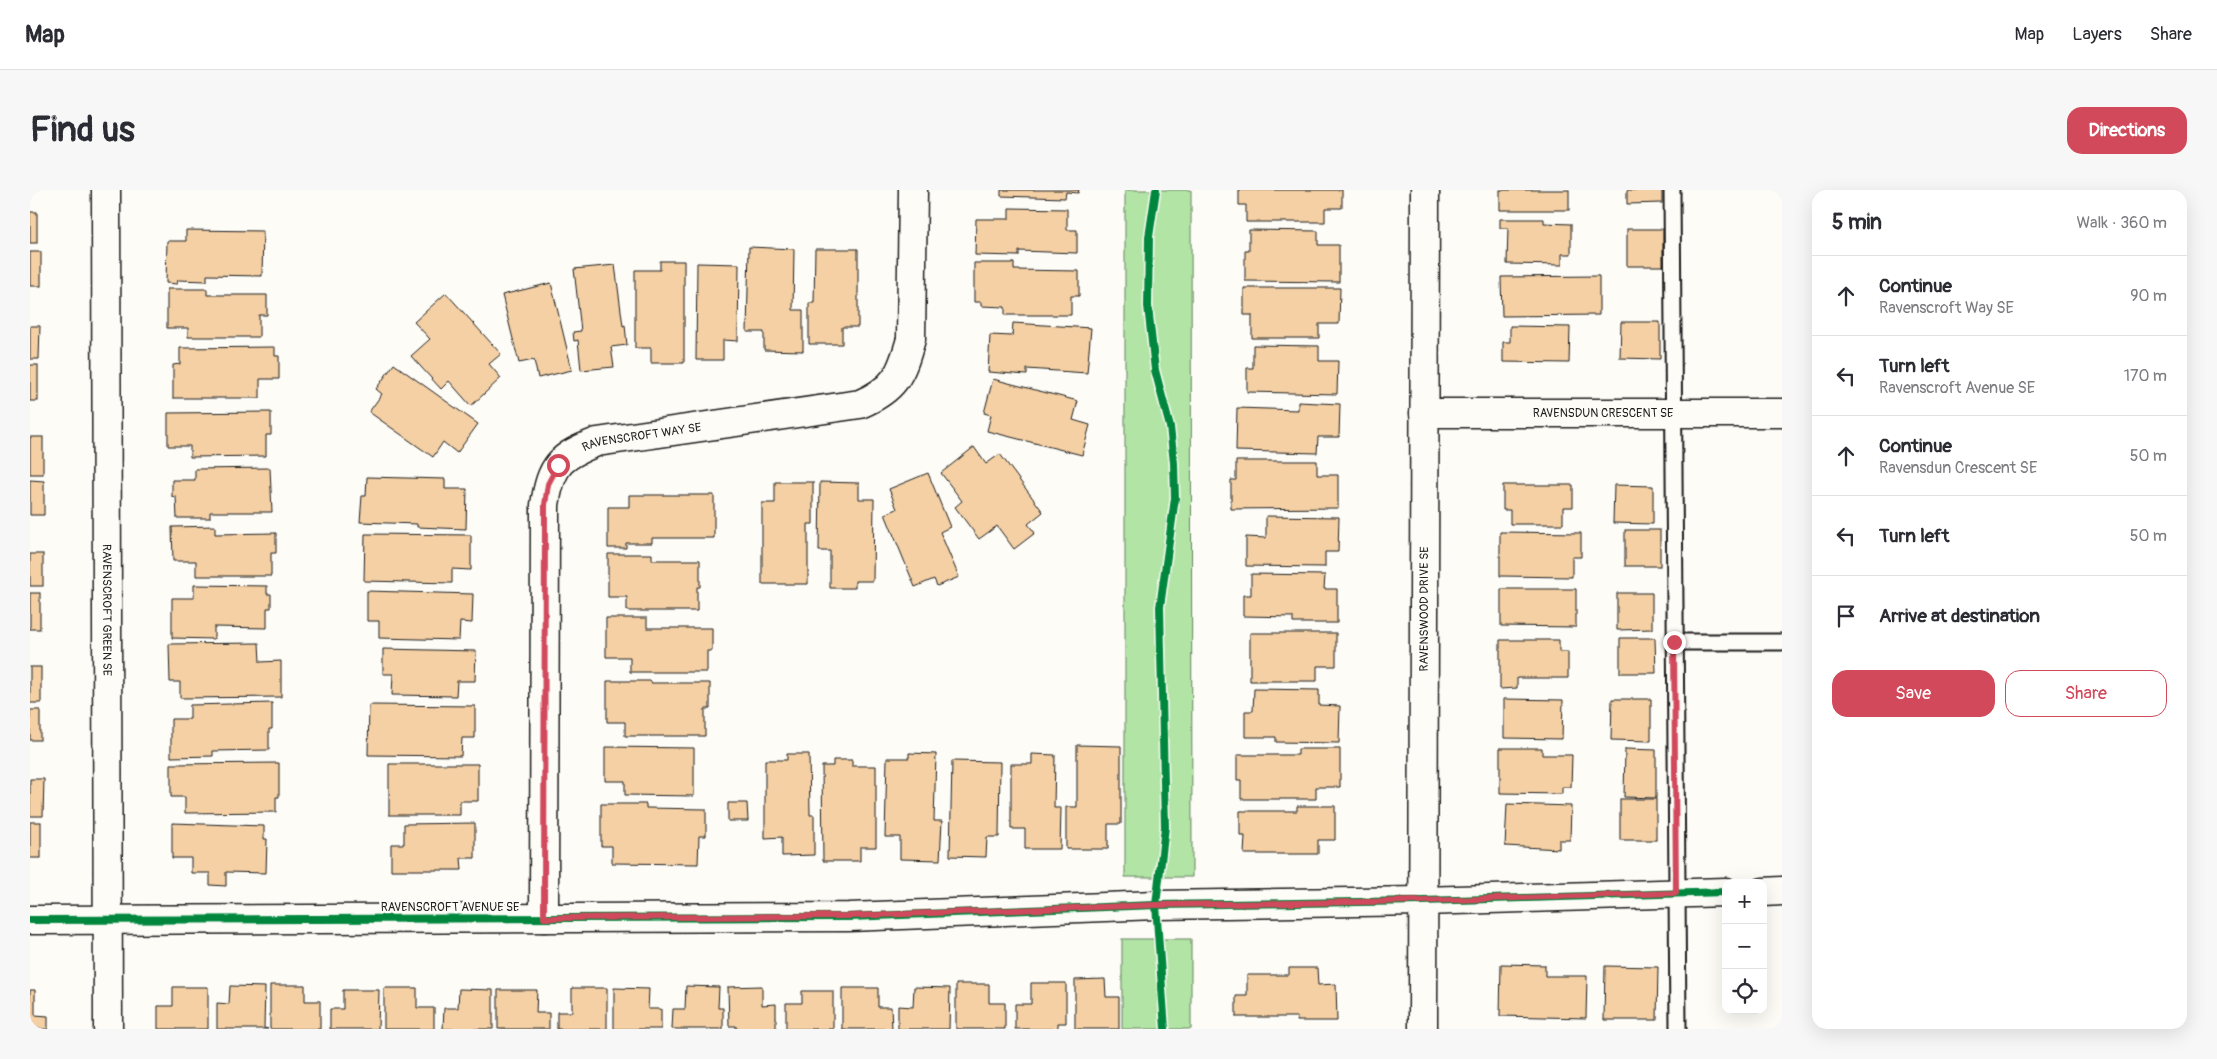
<!DOCTYPE html>
<html lang="en">
<head>
<meta charset="utf-8">
<style>
	body { margin:0; font-family:Pangolin,sans-serif; background:#f7f7f7; color:#2b2b33 }
	.controls { position:absolute; right:15px; bottom:15px; display:grid; overflow:hidden; border-radius:10px; box-shadow:0 5px 20px #0002 }
	.controls button { width:45px; height:45px; display:grid; place-items:center; padding:0; border:0; border-bottom:1px solid #e1e1e2; background:#fff; color:#2b2b33; font:25px sans-serif }
	.stop { position:absolute; width:15px; height:15px; margin:-11px; border:4px solid #d1495b; border-radius:50%; background:#fff }
	.stop.end { background:#d1495b; border-color:#fff; box-shadow:0 1px 5px #0008 }
	.list { margin:0; padding:0; list-style:none }
	h2 { display:flex; justify-content:space-between; align-items:center; height:65px; margin:0; padding:0 20px; font-size:21px }
	h2 small { font-size:16px; font-weight:400; color:#7c7c81 }
	.list li { display:grid; grid-template-columns:32px 1fr auto; gap:15px; align-items:center; box-sizing:border-box; height:80px; padding:0 20px; border-top:1px solid #e1e1e2 }
	.list b { display:block; font-size:19px; white-space:nowrap }
	.list p { margin:0; font-size:16px; white-space:nowrap; color:#7c7c81 }
	.list em { font-size:16px; font-style:normal; color:#7c7c81 }
	.actions { display:flex; gap:10px; padding:15px 20px }
	.actions a { flex:1; padding:11px 0; border:1px solid #d1495b; border-radius:15px; text-align:center; font-size:18px; color:#d1495b }
	.actions .main { background:#d1495b; color:#fff }
	.icon { flex:none; width:28px; height:28px; fill:none; stroke:currentColor; stroke-width:2; stroke-linecap:round; stroke-linejoin:round }
	.map { position:relative; flex:none; width:1752px; height:839px; overflow:hidden; border-radius:15px }
	header { display:flex; align-items:center; gap:30px; box-sizing:border-box; height:70px; padding:0 25px; background:#fff; border-bottom:1px solid #e1e1e2 }
	header strong { font-size:24px }
	nav { display:flex; gap:28px; margin-inline-start:auto; font-size:18px }
	.intro { display:flex; align-items:center; justify-content:space-between; box-sizing:border-box; height:120px; padding:0 30px }
	h1 { margin:0; font-size:35px }
	.button { padding:12px 22px; border-radius:15px; background:#d1495b; color:#fff; font-size:18px; font-weight:700 }
	main { display:flex; gap:30px; padding:0 30px }
	aside { flex:1; background:#fff; border-radius:15px; box-shadow:0 5px 20px #0002 }
	.map>svg:first-child { display:block }
</style>
</head>
<body>
<header>
<strong>Map</strong>
<nav><a>Map</a><a>Layers</a><a>Share</a></nav>
</header>
<div class="intro"><h1>Find us</h1><a class="button">Directions</a></div>
<main>
<div class="map">
<svg width="1752" height="839" viewBox="0 0 1752 839">
	<rect width="100%" height="100%" fill="#fdfcf7"/>
	<filter id="ink" filterUnits="userSpaceOnUse"><feTurbulence type="fractalNoise" baseFrequency=".02" numOctaves="2"/><feDisplacementMap in="SourceGraphic" scale="10" xChannelSelector="R" yChannelSelector="G"/><feConvolveMatrix kernelMatrix="1 2 1 2 8 2 1 2 1" color-interpolation-filters="sRGB"/></filter>
	<g filter="url(#ink)">
		<!-- green -->
		<g fill="#b2e5a5" stroke="#678060">
			<polygon points="1095,0 1161,0 1162,687 1095,687"/>
			<rect x="1092" y="749" width="69" height="90"/>
		</g>
		<!-- building -->
		<g fill="#f4d0a4" stroke="#1c1c1c">
			<polygon points="971,0 1049,0 1048,3 1036,2 1035,8 971,6"/>
			<polygon points="1209,0 1312,0 1312,18 1295,18 1295,32 1216,32 1216,15 1209,15"/>
			<rect x="1470" y="0" width="69" height="20"/>
			<polygon points="1597,0 1632,0 1632,13 1597,14"/>
			<polygon points="979,18 1037,19 1037,40 1047,40 1047,63 989,61 989,66 945,65 946,29 979,29"/>
			<rect x="0" y="22" width="7" height="31"/>
			<polygon points="1470,29 1514,29 1514,33 1541,34 1541,64 1532,64 1532,75 1477,74 1478,38 1470,38"/>
			<rect x="1597" y="39" width="36" height="37"/>
			<polygon points="156,40 233,41 232,86 177,85 177,91 148,90 147,94 136,93 137,51 156,51"/>
			<polygon points="1219,40 1288,41 1288,55 1309,55 1309,92 1215,91 1215,61 1219,61"/>
			<polygon points="719,57 764,59 763,120 773,120 773,161 734,160 734,142 717,142"/>
			<polygon points="785,59 828,59 828,137 812,137 812,154 779,154 779,113 784,113"/>
			<rect x="0" y="62" width="11" height="34"/>
			<polygon points="630,71 654,71 654,173 621,173 621,158 605,158 605,80 630,80"/>
			<polygon points="667,73 709,74 708,151 693,150 693,170 666,170"/>
			<polygon points="944,73 984,73 984,80 1049,81 1049,106 1041,106 1041,125 975,125 975,117 951,116 951,112 944,112"/>
			<polygon points="585,75 593,136 595,135 597,155 581,157 584,177 551,180 548,150 544,151 543,142 551,141 544,79"/>
			<polygon points="1569,86 1569,125 1472,126 1471,87"/>
			<polygon points="521,93 542,180 508,188 504,170 489,173 472,105"/>
			<polygon points="1214,98 1310,98 1309,134 1289,134 1289,148 1222,148 1222,125 1214,125"/>
			<polygon points="137,99 177,99 177,105 237,105 237,125 229,125 229,147 158,147 158,138 137,138"/>
			<polygon points="416,103 471,164 459,174 471,188 441,216 419,191 411,199 381,166 400,149 384,132"/>
			<polygon points="1591,132 1630,132 1630,169 1590,168"/>
			<polygon points="983,133 1061,138 1057,183 997,179 997,185 958,182 960,145 982,146"/>
			<polygon points="0,136 10,136 9,169 0,169"/>
			<polygon points="1480,136 1540,137 1539,173 1473,172 1473,152 1480,152"/>
			<polygon points="1223,155 1289,156 1289,171 1308,171 1307,204 1217,202 1217,178 1223,178"/>
			<polygon points="245,157 245,166 249,166 249,189 230,189 230,208 143,208 143,175 150,174 150,158"/>
			<polygon points="364,174 448,234 427,263 413,252 403,267 339,222 352,204 346,199"/>
			<rect x="0" y="175" width="8" height="36"/>
			<polygon points="963,189 1048,211 1043,230 1060,235 1052,265 957,241 961,225 954,223"/>
			<polygon points="1268,212 1310,214 1309,247 1288,247 1287,263 1206,261 1207,218 1268,220"/>
			<polygon points="241,222 241,245 236,245 236,266 160,267 160,256 138,256 138,223"/>
			<rect x="0" y="247" width="13" height="37"/>
			<polygon points="944,257 956,274 970,264 1013,322 998,334 1005,343 984,359 967,336 949,349 925,317 932,311 911,283"/>
			<polygon points="1206,271 1287,271 1287,285 1308,285 1308,318 1201,319 1201,290 1206,290"/>
			<polygon points="240,278 242,322 180,322 180,328 147,328 146,306 142,307 142,290 165,290 165,279"/>
			<polygon points="898,283 920,337 910,342 929,387 907,396 904,389 885,397 855,324 867,319 859,299"/>
			<polygon points="337,287 415,289 415,299 437,299 436,339 387,337 387,334 330,332 332,306 336,306"/>
			<polygon points="0,290 14,291 14,325 0,325"/>
			<polygon points="745,292 783,292 783,334 778,334 778,394 732,394 732,313 745,313"/>
			<polygon points="790,292 829,293 829,309 844,309 843,391 825,391 825,398 800,398 800,361 789,361"/>
			<polygon points="1473,295 1543,295 1543,317 1533,317 1533,334 1480,334 1480,320 1473,320"/>
			<polygon points="1584,295 1623,296 1623,334 1583,333"/>
			<polygon points="599,305 684,305 684,348 622,348 622,353 596,353 596,358 578,358 578,317 599,317"/>
			<polygon points="1236,326 1309,327 1308,362 1295,362 1295,377 1216,376 1216,347 1236,348"/>
			<polygon points="185,336 185,344 246,343 246,363 241,363 241,386 166,386 166,371 143,371 142,337"/>
			<rect x="1595" y="340" width="35" height="36"/>
			<polygon points="1470,342 1551,343 1551,367 1542,367 1542,387 1470,386"/>
			<polygon points="335,344 441,345 441,380 422,379 422,393 334,391"/>
			<rect x="0" y="364" width="13" height="32"/>
			<polygon points="578,364 622,364 622,370 670,370 670,397 667,397 667,421 597,421 597,407 578,407"/>
			<polygon points="1221,384 1295,385 1294,399 1307,399 1307,433 1263,433 1263,427 1213,426 1213,405 1221,405"/>
			<polygon points="164,395 237,396 237,404 241,404 241,418 237,418 237,438 184,437 184,449 142,448 142,408 164,408"/>
			<polygon points="1471,399 1546,399 1546,437 1471,436"/>
			<polygon points="337,401 443,404 442,433 430,432 429,450 349,448 349,431 337,431"/>
			<rect x="0" y="403" width="10" height="36"/>
			<polygon points="1587,403 1622,403 1622,439 1587,440"/>
			<polygon points="576,428 617,428 617,438 682,438 682,461 677,461 677,482 600,482 600,467 576,467"/>
			<polygon points="1220,443 1306,443 1306,476 1287,476 1287,491 1220,491"/>
			<polygon points="1590,448 1625,448 1626,483 1590,483"/>
			<polygon points="1470,450 1529,450 1529,462 1538,462 1538,488 1487,488 1487,498 1470,499"/>
			<polygon points="229,453 230,472 251,471 251,507 150,508 150,492 140,492 139,454"/>
			<polygon points="353,459 446,461 445,491 427,491 426,506 362,505 363,484 353,484"/>
			<rect x="0" y="477" width="11" height="36"/>
			<polygon points="577,491 621,491 621,493 680,493 680,519 675,519 675,546 595,546 595,532 577,532"/>
			<polygon points="1224,499 1289,500 1289,515 1310,516 1309,553 1246,552 1246,547 1215,547 1215,521 1223,521"/>
			<polygon points="1474,509 1533,510 1532,549 1474,548"/>
			<polygon points="1582,509 1621,509 1621,551 1581,550"/>
			<polygon points="242,513 242,539 239,539 239,560 183,561 183,566 141,567 141,529 160,529 160,515"/>
			<polygon points="339,515 445,516 445,548 432,548 431,566 338,565"/>
			<rect x="0" y="520" width="10" height="30"/>
			<polygon points="1047,555 1091,556 1091,634 1078,634 1078,659 1036,659 1036,617 1047,617"/>
			<polygon points="575,557 664,558 664,606 595,605 595,591 575,591"/>
			<polygon points="1470,558 1512,558 1512,565 1542,565 1541,597 1532,597 1532,604 1470,603"/>
			<polygon points="1268,559 1310,559 1310,597 1286,597 1286,609 1211,609 1211,590 1207,590 1207,565 1268,565"/>
			<polygon points="1595,559 1626,560 1626,608 1594,607"/>
			<polygon points="879,563 906,564 904,631 912,631 910,670 870,669 870,647 855,647 857,568 879,568"/>
			<polygon points="757,564 779,564 780,625 784,625 784,665 752,666 752,647 735,648 735,570 757,570"/>
			<polygon points="1002,564 1025,565 1024,618 1031,618 1030,659 995,659 995,639 981,639 981,574 1002,574"/>
			<polygon points="803,570 822,570 822,576 846,576 846,657 830,657 830,671 793,671 792,576 803,576"/>
			<polygon points="922,571 970,572 969,647 957,647 956,667 920,666"/>
			<polygon points="249,573 249,607 246,607 246,622 155,623 155,607 141,607 141,574"/>
			<polygon points="359,574 448,574 448,611 430,611 430,625 359,625"/>
			<polygon points="0,589 14,589 13,626 0,626"/>
			<rect x="1590" y="609" width="36" height="41"/>
			<polygon points="698,613 717,613 718,631 698,631"/>
			<polygon points="571,614 616,614 616,618 676,619 676,646 669,646 668,674 582,673 582,656 571,656"/>
			<polygon points="1477,614 1541,616 1540,650 1529,650 1529,659 1475,656"/>
			<polygon points="1267,616 1305,616 1305,650 1288,650 1288,664 1214,664 1215,646 1210,646 1210,621 1267,621"/>
			<rect x="0" y="632" width="11" height="36"/>
			<polygon points="142,633 234,636 234,649 237,649 236,683 196,682 196,696 180,695 180,683 161,683 161,668 142,668"/>
			<polygon points="445,633 445,668 431,668 432,680 361,680 361,654 374,654 374,634"/>
			<polygon points="1471,774 1515,775 1515,786 1557,786 1556,828 1470,826"/>
			<polygon points="1575,776 1628,777 1627,830 1574,830"/>
			<polygon points="1259,778 1287,778 1288,795 1306,794 1307,831 1267,831 1267,827 1206,827 1206,806 1217,806 1217,785 1259,785"/>
			<polygon points="1075,789 1076,807 1089,807 1089,839 1045,839 1045,790"/>
			<polygon points="1001,793 1036,793 1036,833 1028,833 1028,839 985,839 985,814 1001,814"/>
			<polygon points="926,794 959,794 959,813 975,813 975,839 926,839"/>
			<polygon points="240,795 275,795 275,811 290,811 290,839 240,839"/>
			<polygon points="200,796 235,797 234,838 238,839 187,839 187,813 199,814"/>
			<polygon points="656,796 689,797 688,818 693,818 693,839 642,839 643,819 655,819"/>
			<polygon points="732,796 732,815 746,814 746,839 706,839 706,836 699,836 698,797"/>
			<polygon points="143,797 178,797 178,839 128,839 128,816 143,816"/>
			<polygon points="884,797 920,798 919,839 868,839 868,816 883,817"/>
			<polygon points="354,798 387,798 387,818 404,818 404,839 354,839"/>
			<polygon points="542,798 577,798 577,839 527,839 527,822 542,822"/>
			<polygon points="584,798 619,799 618,819 631,819 631,839 584,839"/>
			<polygon points="812,798 848,798 848,817 861,817 862,839 812,839"/>
			<polygon points="429,799 463,800 463,839 413,839 414,818 428,818"/>
			<polygon points="0,800 5,800 5,825 18,826 18,839 0,839"/>
			<polygon points="313,800 349,800 348,839 300,839 300,819 313,819"/>
			<polygon points="468,800 507,800 506,823 519,823 519,839 468,839"/>
			<polygon points="772,801 803,801 803,839 756,839 756,813 772,813"/>
		</g>
		<g fill="none" stroke-linecap="round" stroke-linejoin="round">
			<defs>
				<g id="lane">
					<polyline points="1642,0 1648,839"/>
					<polyline points="1644,452 1752,452"/>
				</g>
				<g id="street">
					<path id="s1" d="M76,0L78,839"/>
					<path id="s2" d="M1394,223H1752"/>
					<polyline points="1733,702 1752,701"/>
					<path id="s3" d="M514,728L515,315C521,275 530,266 567,252L830,214C865,199 871,185 881,149L883,0"/>
					<polyline points="0,730 819,727 1126,715 1392,711 1696,702"/>
					<path id="s4" d="M1393,839L1395,0"/>
				</g>
			</defs>
			<!-- lane casing -->
			<use href="#lane" stroke="#1c1c1c" stroke-width="19"/>
			<!-- street casing -->
			<use href="#street" stroke="#1c1c1c" stroke-width="31"/>
			<!-- lane -->
			<use href="#lane" stroke="#fdfcf7" stroke-width="15"/>
			<!-- street -->
			<use href="#street" stroke="#fdfcf7" stroke-width="28"/>
			<defs>
				<g id="cycleway">
					<polyline points="1126,0 1119,47 1118,116 1125,180 1140,237 1144,273 1145,308 1130,417 1135,637 1126,715 1135,839"/>
					<polyline points="0,730 819,727 1126,715 1392,711 1696,702"/>
				</g>
			</defs>
			<!-- cycleway casing -->
			<use href="#cycleway" stroke="#fdfcf7" stroke-width="11"/>
			<!-- cycleway -->
			<use href="#cycleway" stroke="#00873e" stroke-width="8"/>
		</g>
	</g>
	<g fill="none" stroke-linecap="round" stroke-linejoin="round" filter="url(#ink)">
		<!-- route -->
		<polyline stroke="#d1495b" stroke-width="6" points="528,275 518,294 515,315 514,728 819,726 1126,715 1392,711 1646,703 1644,452"/>
	</g>
	<g text-anchor="middle" dominant-baseline="central" stroke-width="4.5" stroke-linejoin="round" paint-order="stroke">
		<!-- street labels -->
		<g font-size="12" fill="#1c1c1c" stroke="#fdfcf7">
			<text stroke="none"><textPath href="#s2" startOffset="179">RAVENSDUN CRESCENT SE</textPath></text>
			<text stroke="none"><textPath href="#s3" startOffset="546">RAVENSCROFT WAY SE</textPath></text>
			<text stroke="none"><textPath href="#s1" startOffset="420">RAVENSCROFT GREEN SE</textPath></text>
			<text stroke="none"><textPath href="#s4" startOffset="420">RAVENSWOOD DRIVE SE</textPath></text>
			<text x="420" y="717">RAVENSCROFT AVENUE SE</text>
		</g>
	</g>
</svg>
<div class="controls">
<button>+</button>
<button>−</button>
<button><svg class="icon" aria-label="locate" viewBox="0 0 24 24"><circle cx="12" cy="12" r="6"/><path d="M12 2v4M12 18v4M2 12h4M18 12h4"/></svg></button>
</div>
<div class="stop" style="left:528px;top:275px"></div>
<div class="stop end" style="left:1644px;top:452px"></div>
</div>
<aside>
<h2>5 min<small>Walk · 360 m</small></h2>
<ul class="list">
<li><svg class="icon" aria-label="ahead" viewBox="0 0 24 24"><path d="M12 20V5M6 11l6-6 6 6"/></svg><div><b>Continue</b><p>Ravenscroft Way SE</p></div><em>90 m</em></li>
<li><svg class="icon" aria-label="left" viewBox="0 0 24 24"><path d="M17 20v-9H6M10 6l-5 5 5 5"/></svg><div><b>Turn left</b><p>Ravenscroft Avenue SE</p></div><em>170 m</em></li>
<li><svg class="icon" aria-label="ahead" viewBox="0 0 24 24"><path d="M12 20V5M6 11l6-6 6 6"/></svg><div><b>Continue</b><p>Ravensdun Crescent SE</p></div><em>50 m</em></li>
<li><svg class="icon" aria-label="left" viewBox="0 0 24 24"><path d="M17 20v-9H6M10 6l-5 5 5 5"/></svg><div><b>Turn left</b></div><em>50 m</em></li>
<li><svg class="icon" aria-label="arrive" viewBox="0 0 24 24"><path d="M6 21V4h12l-3 4 3 4H6"/></svg><div><b>Arrive at destination</b></div></li>
</ul>
<div class="actions"><a class="main">Save</a><a>Share</a></div>
</aside>
</main>
</body>
</html>
